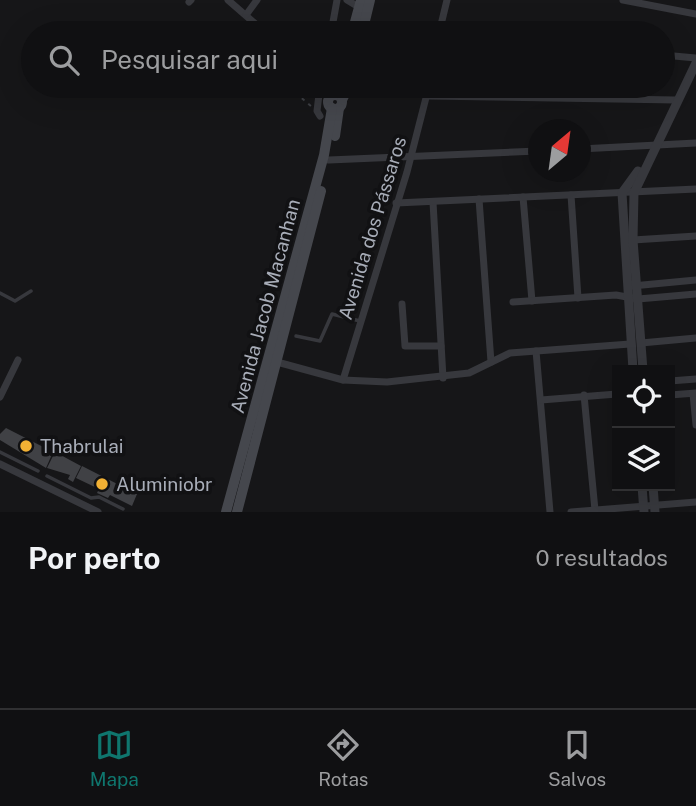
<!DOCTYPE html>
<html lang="pt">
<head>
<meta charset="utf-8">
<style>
	body { margin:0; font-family:"Public Sans",sans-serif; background:#1e1e20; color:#f1f3f6 }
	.controls { position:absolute; right:21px; bottom:21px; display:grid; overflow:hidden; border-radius:0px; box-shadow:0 7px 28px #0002 }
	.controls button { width:63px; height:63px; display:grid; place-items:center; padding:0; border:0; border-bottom:2px solid #303032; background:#101012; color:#f1f3f6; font:35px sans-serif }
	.compass { position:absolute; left:528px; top:119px; width:63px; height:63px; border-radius:50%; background:#101012; box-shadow:0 7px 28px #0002; rotate:29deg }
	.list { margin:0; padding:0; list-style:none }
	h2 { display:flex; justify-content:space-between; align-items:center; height:91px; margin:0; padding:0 28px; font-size:30px }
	h2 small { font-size:23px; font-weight:400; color:#9c9d9f }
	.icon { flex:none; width:38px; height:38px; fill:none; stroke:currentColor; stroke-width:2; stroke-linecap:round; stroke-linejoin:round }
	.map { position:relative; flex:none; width:696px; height:512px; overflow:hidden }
	.search { position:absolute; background:#101012; box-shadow:0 7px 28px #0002; left:21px; right:21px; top:21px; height:77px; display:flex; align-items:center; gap:18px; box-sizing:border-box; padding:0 24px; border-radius:38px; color:#9c9d9f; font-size:26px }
	.sheet { height:196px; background:#101012 }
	nav { display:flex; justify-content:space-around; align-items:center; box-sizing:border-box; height:98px; border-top:2px solid #303032; background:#101012; font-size:19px; color:#9c9d9f }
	nav a { display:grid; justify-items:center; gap:4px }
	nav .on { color:#0f766e }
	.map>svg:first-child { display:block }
</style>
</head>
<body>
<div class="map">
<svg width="696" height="512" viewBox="0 0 696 512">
	<rect width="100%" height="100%" fill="#161618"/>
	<!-- building -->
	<g fill="#404145">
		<polygon points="6,428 53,452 46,468 0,440 0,434"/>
		<polygon points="55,452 81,466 73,482 68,479 70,475 47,468"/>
		<polygon points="82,466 137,494 132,506 110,495 108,498 97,493 99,489 76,478"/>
	</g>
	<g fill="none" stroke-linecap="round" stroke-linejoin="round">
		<!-- path -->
		<polyline stroke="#3d3f44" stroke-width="2" stroke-dasharray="3.5 5" stroke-linecap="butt" points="289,87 312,107"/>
		<!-- service -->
		<g stroke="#37383d" stroke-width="3.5">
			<polyline points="0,293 15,301 31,291"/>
			<polyline points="296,336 320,341 332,314 360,321"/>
			<polyline points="0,452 38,471"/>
			<polyline points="47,476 91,498 99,497 123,509"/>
		</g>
		<!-- minor -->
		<g stroke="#37383d" stroke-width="7">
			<polyline points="228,0 266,33"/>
			<polyline points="347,0 362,9"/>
			<polyline points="623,0 696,14"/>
			<polyline points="189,2 191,0"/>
			<polyline points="246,15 257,0"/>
			<polyline points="331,33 337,0"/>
			<polyline points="439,33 447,0"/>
			<polyline points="663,55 696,58"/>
			<polyline points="320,86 317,111 320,116"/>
			<polyline points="325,86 332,95"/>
			<polyline points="427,96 676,100"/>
			<polyline points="580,149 696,143"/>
			<polyline points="329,160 538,151"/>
			<polyline points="571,195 578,298"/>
			<polyline points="523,197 532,301"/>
			<polyline points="479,199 491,362"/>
			<polyline points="433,202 443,378"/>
			<polyline points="396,203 696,189"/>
			<polyline points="633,240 696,236"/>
			<polyline points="632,286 696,280"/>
			<polyline points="513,302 616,295 638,299 696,294"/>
			<polyline points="402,304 405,346 441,346"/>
			<polyline points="641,343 696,338"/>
			<polyline points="536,351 550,512"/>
			<polyline points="277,362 343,380 387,382 469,373 510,353 630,344"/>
			<polyline points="343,380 407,172 429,86"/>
			<polyline points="670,381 696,379"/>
			<polyline points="693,394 696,425"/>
			<polyline points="584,395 595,510"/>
			<polyline points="670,395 696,393"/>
			<polyline points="0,397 18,360"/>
			<polyline points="541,400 617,394"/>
			<polyline points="0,464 98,512"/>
			<polyline points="571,512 696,502"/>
		</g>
		<!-- tertiary -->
		<g stroke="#37383d" stroke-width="9">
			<polyline points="633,370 622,193 638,171"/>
			<polyline points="643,370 633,240 634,193 696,63"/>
			<polyline points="642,486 644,512"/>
			<polyline points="653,486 655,512"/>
		</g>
		<!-- secondary -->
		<g stroke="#45474d" stroke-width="10">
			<polyline points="352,33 361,0"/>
			<polyline points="362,33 370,0"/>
			<circle cx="335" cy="102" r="7"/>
			<polyline points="342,100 349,86"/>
			<polyline points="335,136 339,108"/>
			<polyline points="226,512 324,155 332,108"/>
			<polyline points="237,512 321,191"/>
		</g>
	</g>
	<!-- markers -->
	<g fill="#f2b134" stroke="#111113" stroke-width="2.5">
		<circle cx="26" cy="446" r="7"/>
		<circle cx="102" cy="484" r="7"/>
	</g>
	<g text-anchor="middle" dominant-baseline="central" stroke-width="7" stroke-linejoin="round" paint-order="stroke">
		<!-- street labels -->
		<g font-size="19" fill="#a8adb8" stroke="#111113">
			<text transform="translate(372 228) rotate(-73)">Avenida dos Pássaros</text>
			<text transform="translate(265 306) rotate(-75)">Avenida Jacob Macanhan</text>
		</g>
		<!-- poi labels -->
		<g font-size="19" fill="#a8adb8" stroke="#111113" text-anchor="start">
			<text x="40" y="446">Thabrulai</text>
			<text x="116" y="484">Aluminiobr</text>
		</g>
	</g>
</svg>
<div class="controls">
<button><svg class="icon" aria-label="locate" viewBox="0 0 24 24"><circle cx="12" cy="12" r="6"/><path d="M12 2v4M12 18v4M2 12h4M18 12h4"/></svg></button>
<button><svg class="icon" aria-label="layers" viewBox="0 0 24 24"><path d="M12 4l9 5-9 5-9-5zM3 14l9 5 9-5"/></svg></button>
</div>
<svg class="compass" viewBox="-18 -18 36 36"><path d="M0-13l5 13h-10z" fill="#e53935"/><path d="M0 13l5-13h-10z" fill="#9c9d9f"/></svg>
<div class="search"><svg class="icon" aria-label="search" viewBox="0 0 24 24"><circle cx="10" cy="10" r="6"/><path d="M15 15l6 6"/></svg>Pesquisar aqui</div>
</div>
<section class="sheet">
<h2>Por perto<small>0 resultados</small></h2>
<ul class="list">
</ul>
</section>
<nav>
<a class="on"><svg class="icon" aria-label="map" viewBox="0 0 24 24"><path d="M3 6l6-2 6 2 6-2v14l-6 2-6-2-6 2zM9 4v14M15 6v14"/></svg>Mapa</a>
<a><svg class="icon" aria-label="directions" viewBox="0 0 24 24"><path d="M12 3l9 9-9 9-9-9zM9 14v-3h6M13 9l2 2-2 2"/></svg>Rotas</a>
<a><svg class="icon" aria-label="saved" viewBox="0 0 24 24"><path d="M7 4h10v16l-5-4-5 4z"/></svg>Salvos</a>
</nav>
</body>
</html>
